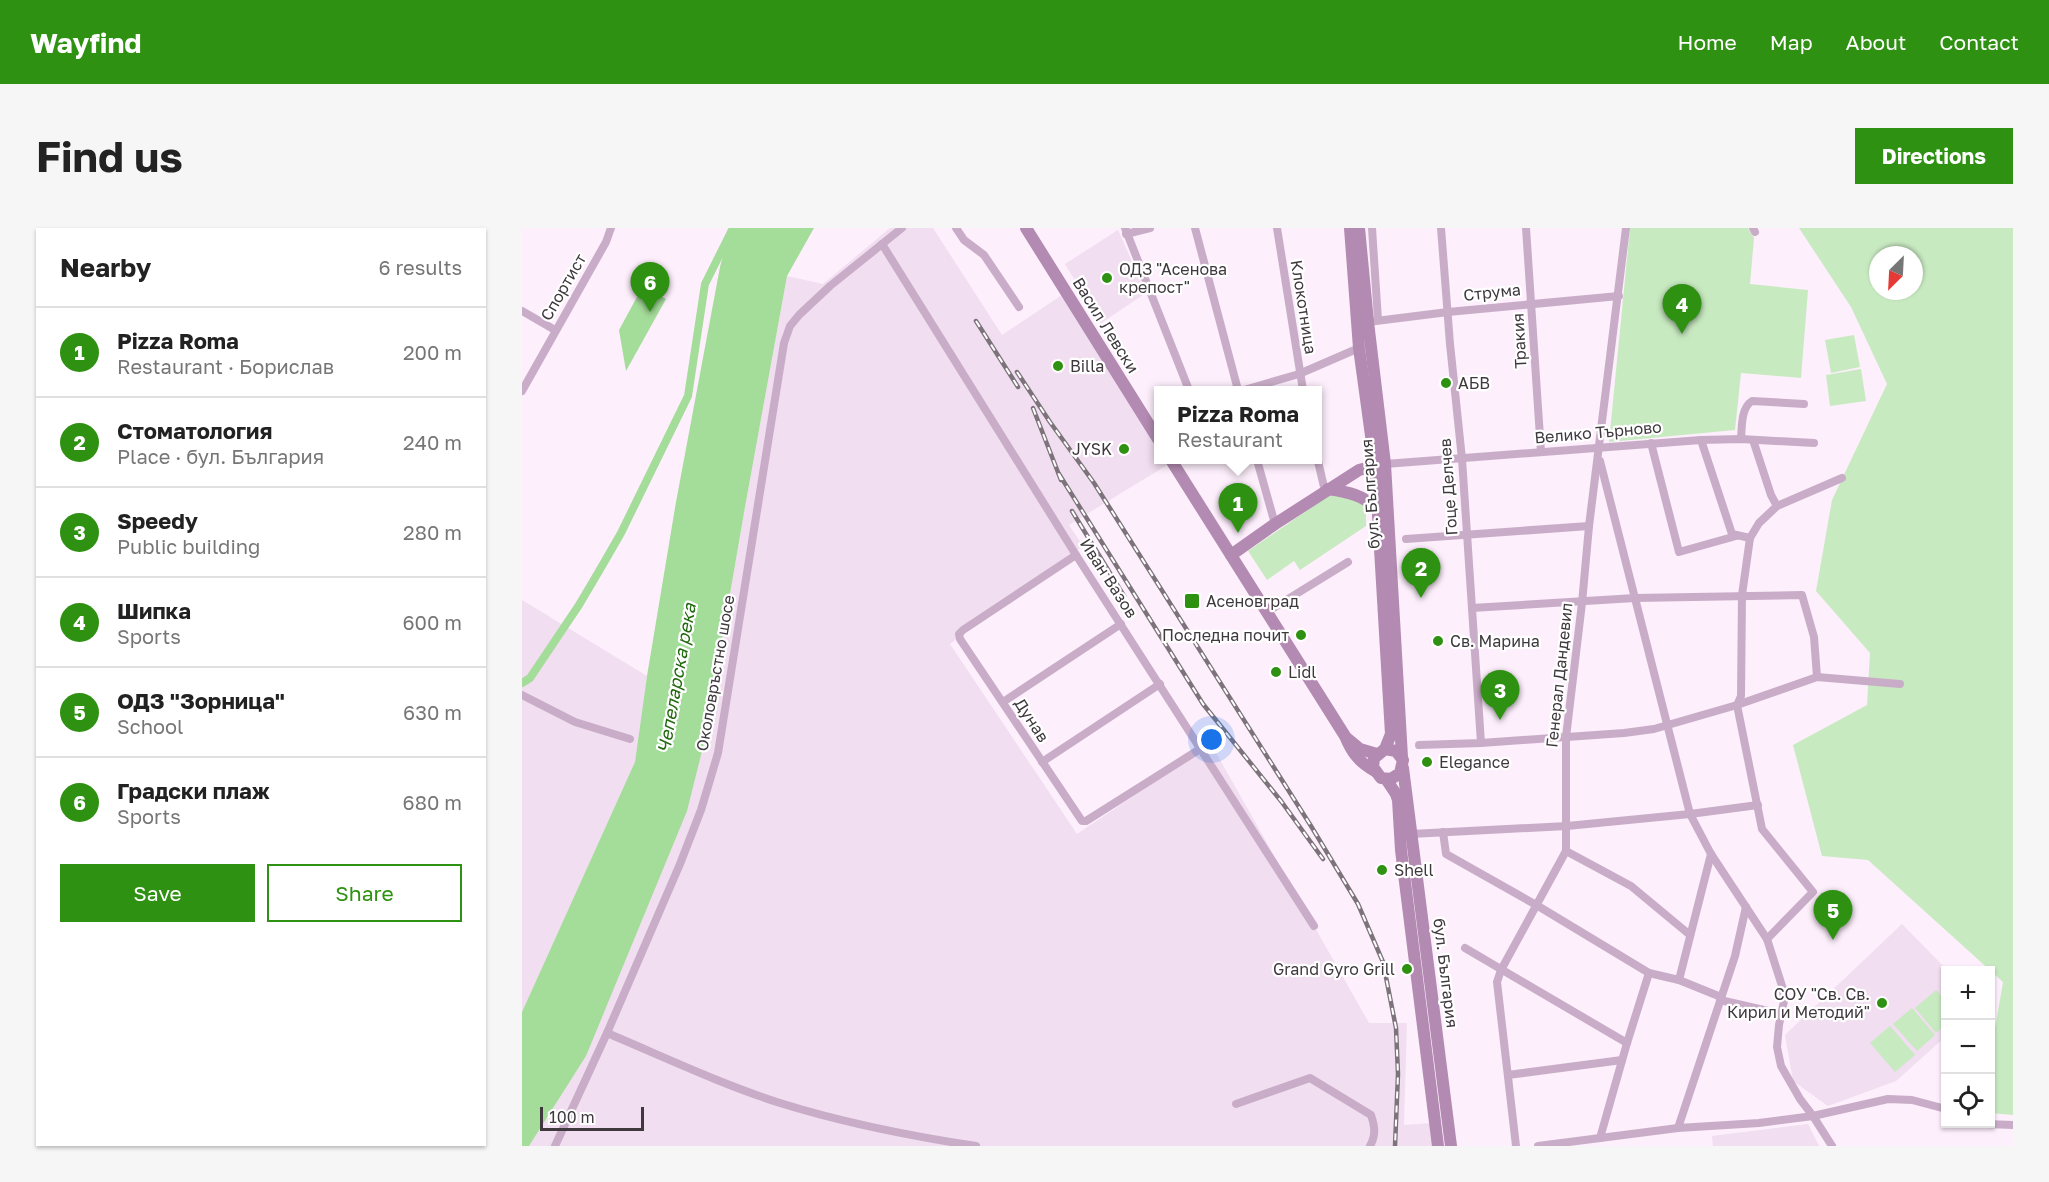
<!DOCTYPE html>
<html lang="en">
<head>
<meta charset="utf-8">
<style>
	body { margin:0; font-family:"Golos Text",sans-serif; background:#f6f6f6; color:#222 }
	.controls { position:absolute; right:18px; bottom:18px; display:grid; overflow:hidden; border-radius:0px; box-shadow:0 2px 4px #0004 }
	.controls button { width:54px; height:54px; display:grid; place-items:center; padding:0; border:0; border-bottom:2px solid #e0e0e0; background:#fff; color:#222; font:30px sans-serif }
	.compass { position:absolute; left:1347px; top:18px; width:54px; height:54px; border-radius:50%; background:#fff; box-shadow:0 2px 4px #0004; rotate:204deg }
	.scale { position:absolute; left:18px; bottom:15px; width:104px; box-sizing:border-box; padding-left:6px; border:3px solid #3f393e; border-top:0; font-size:16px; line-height:21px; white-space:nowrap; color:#3f393e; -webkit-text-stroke:4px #fff; paint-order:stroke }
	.you { position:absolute; left:690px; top:512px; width:21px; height:21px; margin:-15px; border:4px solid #fff; border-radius:50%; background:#1a73e8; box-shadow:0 0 0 9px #1a73e833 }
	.badge { display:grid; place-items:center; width:39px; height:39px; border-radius:50%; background:#2e9111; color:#fff; font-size:20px; font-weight:700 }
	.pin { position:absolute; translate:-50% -50px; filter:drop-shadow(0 2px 3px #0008) }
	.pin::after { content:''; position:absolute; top:32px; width:21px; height:18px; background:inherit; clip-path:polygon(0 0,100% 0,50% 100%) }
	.popup { position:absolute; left:632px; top:158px; width:168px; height:78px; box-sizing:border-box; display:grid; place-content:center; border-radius:0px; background:#fff; filter:drop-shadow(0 2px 4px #0005); font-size:20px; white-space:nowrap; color:#767676 }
	.popup b { font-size:22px; color:#222 }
	.popup::after { content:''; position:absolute; left:50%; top:100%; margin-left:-12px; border:12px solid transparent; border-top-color:#fff }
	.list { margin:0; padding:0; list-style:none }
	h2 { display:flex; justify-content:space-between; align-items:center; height:78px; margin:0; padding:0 24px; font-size:26px }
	h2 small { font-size:20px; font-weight:400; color:#767676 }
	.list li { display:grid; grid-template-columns:39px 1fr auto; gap:18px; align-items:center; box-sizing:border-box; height:90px; padding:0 24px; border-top:2px solid #e0e0e0 }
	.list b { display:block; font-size:22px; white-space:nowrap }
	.list p { margin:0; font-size:20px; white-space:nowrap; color:#767676 }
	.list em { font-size:20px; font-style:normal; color:#767676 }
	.actions { display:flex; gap:12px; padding:18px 24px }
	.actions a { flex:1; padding:14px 0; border:2px solid #2e9111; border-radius:0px; text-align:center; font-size:21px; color:#2e9111 }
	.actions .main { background:#2e9111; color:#fff }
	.icon { flex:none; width:33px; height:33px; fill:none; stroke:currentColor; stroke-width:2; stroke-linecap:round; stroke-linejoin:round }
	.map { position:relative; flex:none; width:1491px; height:918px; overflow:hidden; border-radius:0px }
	header { display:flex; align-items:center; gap:36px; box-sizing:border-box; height:84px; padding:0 30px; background:#2e9111; color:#fff }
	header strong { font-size:28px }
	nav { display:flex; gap:33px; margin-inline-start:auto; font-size:21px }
	.intro { display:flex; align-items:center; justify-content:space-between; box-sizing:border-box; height:144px; padding:0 36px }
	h1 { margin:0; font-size:42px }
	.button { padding:15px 27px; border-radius:0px; background:#2e9111; color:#fff; font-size:21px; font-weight:700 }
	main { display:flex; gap:36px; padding:0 36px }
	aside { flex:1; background:#fff; border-radius:0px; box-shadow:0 2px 4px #0004 }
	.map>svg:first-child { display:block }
</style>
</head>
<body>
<header>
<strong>Wayfind</strong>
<nav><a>Home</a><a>Map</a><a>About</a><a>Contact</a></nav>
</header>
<div class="intro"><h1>Find us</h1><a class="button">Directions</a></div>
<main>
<aside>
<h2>Nearby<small>6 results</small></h2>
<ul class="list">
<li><span class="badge">1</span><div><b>Pizza Roma</b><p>Restaurant · Борислав</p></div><em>200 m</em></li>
<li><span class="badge">2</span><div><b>Стоматология</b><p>Place · бул. България</p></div><em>240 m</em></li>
<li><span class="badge">3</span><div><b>Speedy</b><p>Public building</p></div><em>280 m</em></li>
<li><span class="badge">4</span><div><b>Шипка</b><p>Sports</p></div><em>600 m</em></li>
<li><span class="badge">5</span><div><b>ОДЗ &quot;Зорница&quot;</b><p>School</p></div><em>630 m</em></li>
<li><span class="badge">6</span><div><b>Градски плаж</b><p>Sports</p></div><em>680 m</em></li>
</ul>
<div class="actions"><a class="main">Save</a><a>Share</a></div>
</aside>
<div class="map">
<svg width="1491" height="918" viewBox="0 0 1491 918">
	<rect width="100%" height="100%" fill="#fdeffc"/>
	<!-- built -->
	<g fill="#f1def0">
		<polygon points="368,0 411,0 480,107 540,67 636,213 636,232 648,232 650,234 547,297 561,318 428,416 555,606 689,516 847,795 885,795 882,897 910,895 913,918 7,918 64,828 183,511 223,279 265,48 301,56"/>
		<polygon points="596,2 624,65 579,95 543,36"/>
		<polygon points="0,372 125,448 113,535 0,784"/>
		<polygon points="1380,696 1425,742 1424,742 1423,809 1374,853 1306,878 1271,853 1263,807"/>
		<polygon points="1286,896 1297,918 1191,918 1190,908"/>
	</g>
	<!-- green -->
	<g fill="#c8eac1" fill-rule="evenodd">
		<polygon points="1108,0 1226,0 1232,10 1228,56 1286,62 1279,150 1219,145 1213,202 1087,214"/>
		<path d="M1277,0H1491V887L1469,885V824L1481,754L1346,632L1300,628L1271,517L1345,477L1348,425L1294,363L1310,272L1365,156L1329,79ZM1356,27H1392V63H1356Z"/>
		<polygon points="1332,107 1338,139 1309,145 1303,112"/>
		<polygon points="1339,141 1344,173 1308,178 1304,147"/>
		<polygon points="809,266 826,269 844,277 844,298 778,342 772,333 745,352 726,323"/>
		<polygon points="1414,762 1424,773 1423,797 1414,805 1393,780"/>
		<polygon points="1390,780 1413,807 1395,823 1371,796"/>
		<polygon points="1368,798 1393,827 1373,844 1348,815"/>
	</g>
	<!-- water -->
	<g fill="#a4dc99">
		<polygon points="208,0 292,0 265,48 223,279 183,511 165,583 64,828 7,918 0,918 0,784 113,534 125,448 154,274 198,39"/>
		<polygon points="121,58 144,71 104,143 97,102"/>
	</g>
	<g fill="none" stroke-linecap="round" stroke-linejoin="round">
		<!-- canal -->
		<polyline stroke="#a4dc99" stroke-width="8" points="0,455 8,450 57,377 80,338 99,305 166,168 183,56 211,0"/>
		<!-- minor -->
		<g stroke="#c9adc8" stroke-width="8">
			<polyline points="434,0 442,12 462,27 497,79"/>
			<polyline points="603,0 667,162"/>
			<polyline points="673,0 716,162"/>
			<polyline points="755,0 781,162"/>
			<polyline points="850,0 856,92"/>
			<polyline points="919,0 928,116 940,231 959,515"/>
			<polyline points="1004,0 1019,224"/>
			<polyline points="1231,0 1233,4"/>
			<polyline points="604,6 628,0"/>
			<polyline points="360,16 554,327 792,698"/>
			<polyline points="0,83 33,102"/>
			<polyline points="846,94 926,84 1097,68"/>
			<polyline points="722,162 777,146 837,120"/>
			<polyline points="0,163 84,14 89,0"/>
			<path d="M1219,211C1220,198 1219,180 1230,173L1282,176"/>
			<polyline points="1179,212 1210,306 1228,310"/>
			<polyline points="1231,212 1249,267 1255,278"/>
			<polyline points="1129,215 1157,324 1214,308"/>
			<polyline points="795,229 803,263"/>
			<polyline points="735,232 753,296"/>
			<polyline points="1078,233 1168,586 1189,626 1245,711 1261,761 1262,773 1257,797 1255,819 1259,838 1278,871 1291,888 1310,918"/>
			<polyline points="863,236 1179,212 1219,211 1292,215"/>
			<polyline points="884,311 1067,298"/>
			<polyline points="554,327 441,402 437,406 438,411 560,593 564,593 678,521"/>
			<polyline points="950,380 1113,370 1280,367 1292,409 1295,449"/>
			<polyline points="745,384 826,334"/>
			<polyline points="0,467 53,494 108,511"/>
			<polyline points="481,474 599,396"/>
			<polyline points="897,517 959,515 1102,505 1132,501 1215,477 1295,449 1378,456"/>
			<polyline points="520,534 638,456"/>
			<polyline points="921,604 924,626 1016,678 1127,745 1157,752 1199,769"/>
			<polyline points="889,606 1045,598 1168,586 1236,577"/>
			<polyline points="1044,623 1109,658 1168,707"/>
			<polyline points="1245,711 1291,664 1240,601 1215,477 1219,468 1220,367 1228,310 1237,295 1255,278 1320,250"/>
			<polyline points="943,720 1105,815"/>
			<polyline points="1157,752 1189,626"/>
			<polyline points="1198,772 1260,786"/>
			<path d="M85,805C142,829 199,856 258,875C322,895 388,908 454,918"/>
			<polyline points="986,847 1100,832"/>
			<path d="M714,876L788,850L849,887C853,899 854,907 848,918"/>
			<polyline points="1465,896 1491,897"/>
			<polyline points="1156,900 1213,728 1224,679"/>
			<polyline points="1078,910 1105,815 1127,745"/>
			<polyline points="33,918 85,805 158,636 179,582 196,525 262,115 268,98 277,87 308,58 380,0"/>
			<polyline points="994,918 975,754 979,742 1044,623 1044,509 1060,375 1067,298 1104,0"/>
			<polyline points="1016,918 1156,900 1237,895 1291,888 1366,871 1390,872 1424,881"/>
		</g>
		<!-- secondary -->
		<g stroke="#b38ab1" stroke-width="12">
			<polyline points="504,0 636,211"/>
			<polyline points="828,0 837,120 853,237 869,506 863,521 852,530 851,539 859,550 869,551 878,545 881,532 874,523 863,521"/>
			<polyline points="837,0 846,94 863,236 880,529"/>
			<path d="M649,232L823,508C830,525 837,534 853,543"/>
			<path d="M806,261C826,264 842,267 856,282"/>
			<polyline points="709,327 753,296 837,242 859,236"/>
			<polyline points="826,511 838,521 855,526"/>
			<polyline points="881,540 929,918"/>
			<polyline points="864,551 874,566 876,572 879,622 916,918"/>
		</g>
		<defs>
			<g id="rail">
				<polyline points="454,93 496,159"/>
				<polyline points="495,144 528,194 572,255 789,598 836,676 861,734 874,800 876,846 873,918"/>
				<polyline points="511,180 539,252"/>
				<polyline points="537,246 681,476 759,573 801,631"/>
				<polyline points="550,283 602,368"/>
			</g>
		</defs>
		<!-- rail casing -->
		<use href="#rail" stroke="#7c737b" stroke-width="4.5"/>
		<!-- rail -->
		<use href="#rail" stroke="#fff" stroke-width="2" stroke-dasharray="7" stroke-linecap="butt"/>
	</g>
	<!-- markers -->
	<g fill="#2e9111" stroke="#fff" stroke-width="2">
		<circle cx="585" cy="50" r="6"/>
		<circle cx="536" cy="138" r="6"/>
		<circle cx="924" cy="155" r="6"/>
		<circle cx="602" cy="221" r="6"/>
		<rect x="662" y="365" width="16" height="16" rx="3"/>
		<circle cx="779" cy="407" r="6"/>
		<circle cx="916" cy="413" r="6"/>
		<circle cx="754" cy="444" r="6"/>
		<circle cx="905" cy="534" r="6"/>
		<circle cx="860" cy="642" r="6"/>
		<circle cx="885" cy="741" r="6"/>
		<circle cx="1360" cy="775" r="6"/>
	</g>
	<g text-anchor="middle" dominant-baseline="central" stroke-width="4.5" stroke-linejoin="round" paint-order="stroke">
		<!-- poi labels -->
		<g font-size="16" fill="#3f393e" stroke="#fff" text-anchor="start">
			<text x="597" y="41">ОДЗ "Асенова<tspan x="597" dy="18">крепост"</tspan></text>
			<text x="548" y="138">Billa</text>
			<text x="936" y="155">АБВ</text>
			<text x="590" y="221" text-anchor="end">JYSK</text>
			<text x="684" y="373">Асеновград</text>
			<text x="767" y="407" text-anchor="end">Последна почит</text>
			<text x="928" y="413">Св. Марина</text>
			<text x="766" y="444">Lidl</text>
			<text x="917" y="534">Elegance</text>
			<text x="872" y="642">Shell</text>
			<text x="873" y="741" text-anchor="end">Grand Gyro Grill</text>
			<text x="1348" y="766" text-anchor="end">СОУ "Св. Св.<tspan x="1348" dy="18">Кирил и Методий"</tspan></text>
		</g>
		<!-- street labels -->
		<g font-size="16" fill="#3f393e" stroke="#fff">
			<text transform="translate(41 59) rotate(-60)">Спортист</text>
			<text transform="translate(970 64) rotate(-6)">Струма</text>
			<text transform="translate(782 79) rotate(81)">Клокотница</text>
			<text transform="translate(584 97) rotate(58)">Васил Левски</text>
			<text transform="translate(997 113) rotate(-93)">Тракия</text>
			<text transform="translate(1076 204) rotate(-5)">Велико Търново</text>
			<text transform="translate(926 259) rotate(-94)">Гоце Делчев</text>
			<text transform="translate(848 266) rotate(-94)">бул. България</text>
			<text transform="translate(587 350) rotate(57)">Иван Вазов</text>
			<text transform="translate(193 445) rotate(-80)">Околовръстно шосе</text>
			<text transform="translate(1037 447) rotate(-84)">Генерал Дандевил</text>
			<text transform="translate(510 492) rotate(57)">Дунав</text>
			<text transform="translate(924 745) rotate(83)">бул. България</text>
		</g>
		<!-- water labels -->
		<g font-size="18" font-style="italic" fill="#22690f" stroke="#fff">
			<text transform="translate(154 450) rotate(-80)">Чепеларска река</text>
		</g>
	</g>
</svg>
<div class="controls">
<button>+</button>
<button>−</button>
<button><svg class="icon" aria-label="locate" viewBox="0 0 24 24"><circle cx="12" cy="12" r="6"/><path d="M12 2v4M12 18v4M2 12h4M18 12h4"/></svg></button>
</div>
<svg class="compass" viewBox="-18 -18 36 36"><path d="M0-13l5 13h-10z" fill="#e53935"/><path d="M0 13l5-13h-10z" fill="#767676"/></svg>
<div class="scale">100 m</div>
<div class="you"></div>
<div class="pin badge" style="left:716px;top:305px">1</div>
<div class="popup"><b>Pizza Roma</b>Restaurant</div>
<div class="pin badge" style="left:899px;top:370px">2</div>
<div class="pin badge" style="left:978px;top:492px">3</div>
<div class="pin badge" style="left:1160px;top:106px">4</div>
<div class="pin badge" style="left:1311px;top:712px">5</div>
<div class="pin badge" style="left:128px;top:84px">6</div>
</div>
</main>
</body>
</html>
